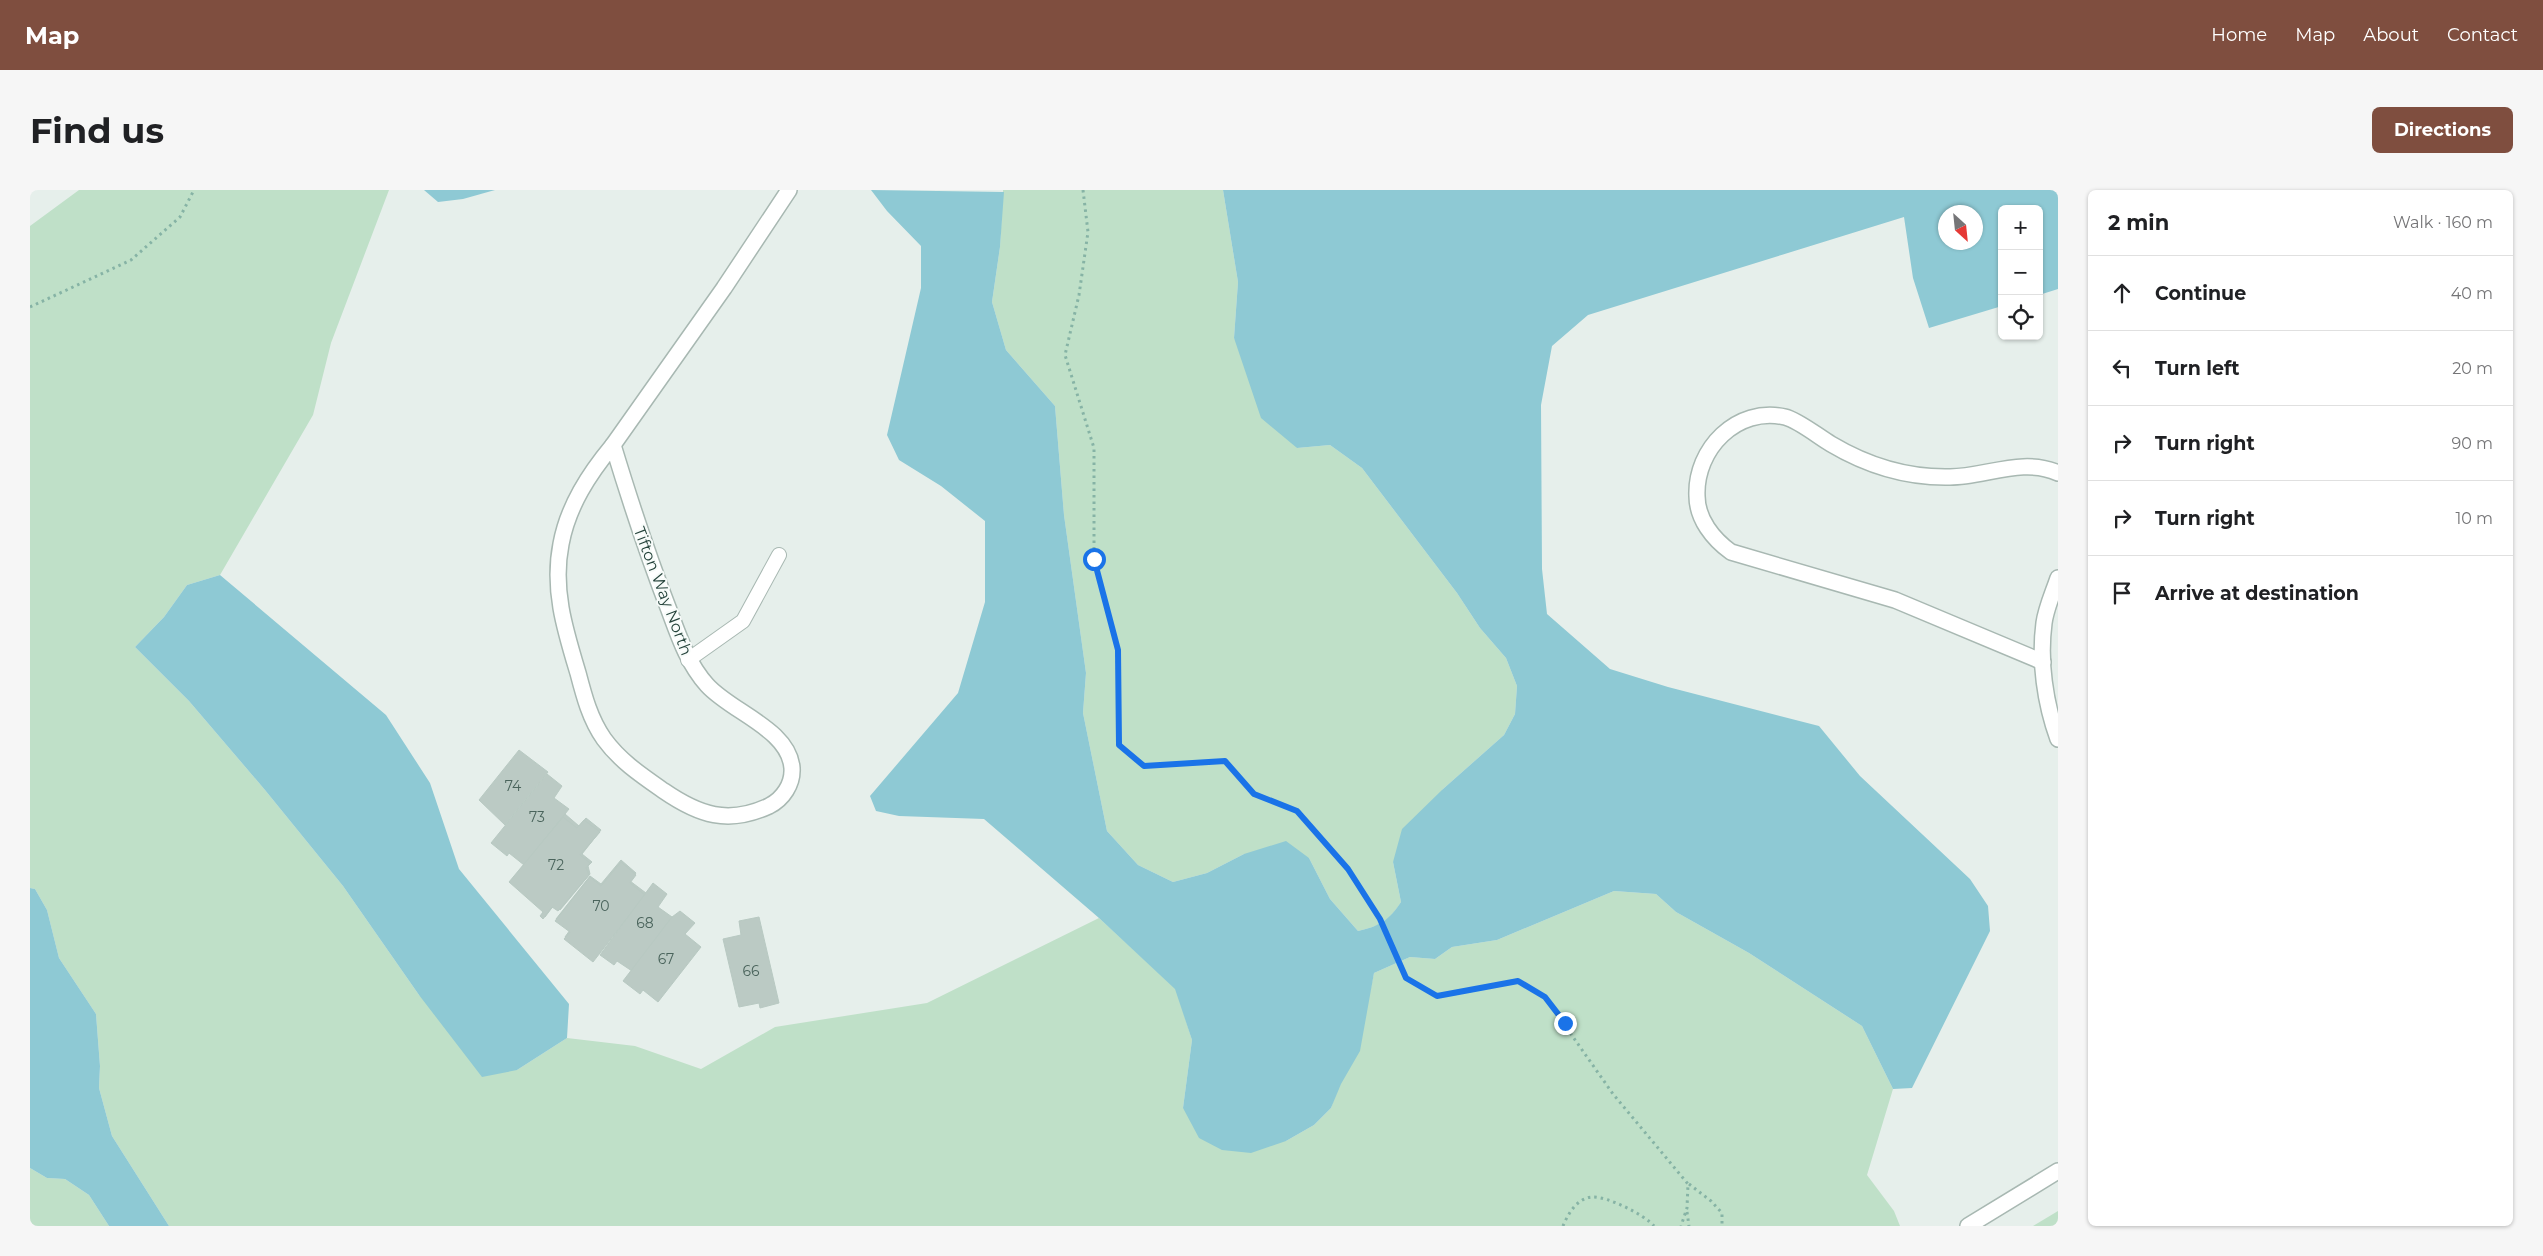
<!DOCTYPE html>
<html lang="en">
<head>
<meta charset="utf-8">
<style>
	body { margin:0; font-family:Montserrat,sans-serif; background:#f6f6f6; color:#202124 }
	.controls { position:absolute; right:15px; top:15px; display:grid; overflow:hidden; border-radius:8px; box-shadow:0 1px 4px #0004 }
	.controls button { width:45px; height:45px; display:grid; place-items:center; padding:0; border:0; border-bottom:1px solid #e0e0e0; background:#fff; color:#202124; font:25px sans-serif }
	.compass { position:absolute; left:1908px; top:15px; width:45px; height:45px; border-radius:50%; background:#fff; box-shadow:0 1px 4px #0004; rotate:153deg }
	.stop { position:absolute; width:15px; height:15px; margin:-11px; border:4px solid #1a73e8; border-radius:50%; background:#fff }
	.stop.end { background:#1a73e8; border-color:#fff; box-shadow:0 1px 5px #0008 }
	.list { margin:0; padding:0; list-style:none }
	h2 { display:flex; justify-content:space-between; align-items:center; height:65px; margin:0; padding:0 20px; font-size:21px }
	h2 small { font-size:16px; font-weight:400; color:#757577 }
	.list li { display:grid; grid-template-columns:32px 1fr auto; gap:15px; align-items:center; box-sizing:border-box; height:75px; padding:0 20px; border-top:1px solid #e0e0e0 }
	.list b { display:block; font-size:19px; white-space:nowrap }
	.list em { font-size:16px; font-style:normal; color:#757577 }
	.icon { flex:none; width:28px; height:28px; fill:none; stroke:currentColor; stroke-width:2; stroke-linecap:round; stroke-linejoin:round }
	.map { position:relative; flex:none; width:2028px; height:1036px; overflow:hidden; border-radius:8px }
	header { display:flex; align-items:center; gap:30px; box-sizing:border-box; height:70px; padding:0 25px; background:#7f4e3f; color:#fff }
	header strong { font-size:24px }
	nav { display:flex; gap:28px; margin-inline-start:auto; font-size:18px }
	.intro { display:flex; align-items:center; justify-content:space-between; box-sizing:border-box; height:120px; padding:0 30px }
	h1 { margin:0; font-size:35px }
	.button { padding:12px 22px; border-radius:8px; background:#7f4e3f; color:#fff; font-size:18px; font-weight:700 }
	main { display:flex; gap:30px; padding:0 30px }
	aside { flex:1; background:#fff; border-radius:8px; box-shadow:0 1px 4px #0004 }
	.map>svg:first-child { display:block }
</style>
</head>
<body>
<header>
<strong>Map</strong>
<nav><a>Home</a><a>Map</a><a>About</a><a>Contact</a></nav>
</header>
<div class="intro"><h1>Find us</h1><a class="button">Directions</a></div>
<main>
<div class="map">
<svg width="2028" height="1036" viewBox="0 0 2028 1036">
	<rect width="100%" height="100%" fill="#e6efeb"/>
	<!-- green -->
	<g fill="#bfe0c8">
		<polygon points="49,0 359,0 301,153 283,225 190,385 157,395 134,427 105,457 159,511 235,600 313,696 389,805 487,880 537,848 605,856 671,879 745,837 897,813 1069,728 1146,799 1162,850 1153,918 1256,951 1284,935 1301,918 1338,811 1344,783 1380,767 1405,769 1422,757 1467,750 1584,701 1626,704 1646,722 1719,763 1832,836 1863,899 1837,985 1864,1021 1870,1036 139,1036 82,946 69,898 70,876 66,824 29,768 17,720 5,699 0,698 0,36"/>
		<path d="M973,0H1193L1208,92L1204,148L1267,258L1300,255L1332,278L1427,403L1450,438L1476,468L1487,496L1485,524L1474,545L1413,599L1363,672L1371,712C1359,731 1350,736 1328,741L1300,709L1279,668L1214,664L1177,683L1143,692L1108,675L1077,641L1053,523L1056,483L1034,325L1025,216L976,160L962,112L970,57Z"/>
		<polygon points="0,978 17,988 35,989 59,1005 79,1036 0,1036"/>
		<polygon points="2028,1021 2028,1036 2003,1036"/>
	</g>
	<!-- water -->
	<g fill="#8ec9d4" fill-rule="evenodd">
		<polygon points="394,0 465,0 433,9 408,12"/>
		<path d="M841,0L974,2L970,57L962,112L976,160L1025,216L1034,325L1056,483L1053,523L1077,641L1108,675L1143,692L1177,683L1214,664L1256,651L1279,668L1300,709L1328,741C1350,736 1359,730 1371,712L1363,672L1372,639L1413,599L1474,545L1485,524L1487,496L1476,468L1450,438L1427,403L1332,278L1300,255L1267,258L1231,228L1204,148L1208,92L1193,0H2028V99L2009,105V19H1972V116L1899,138L1883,88L1874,27L1558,125L1522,156L1511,215L1512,379L1517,424L1580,479L1638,497L1789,536L1830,586L1940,689L1958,716L1960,741L1882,898L1863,899L1832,836L1719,763L1646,722L1626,704L1584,701L1467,750L1422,757L1405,769L1380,767L1344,783L1330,861L1311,894L1301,918L1284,935L1256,951L1221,963L1192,960L1169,948L1153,918L1162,850L1145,799L1069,728L954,629L869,626L846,621L840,606L928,503L955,412V331L911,296L869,270L857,245L891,98V56L857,21ZM1946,22V52H1916V22Z"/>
		<polygon points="190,385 356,525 400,593 429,679 539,814 537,848 487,880 452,887 389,805 313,696 235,600 159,511 105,457 134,427 157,395"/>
		<polygon points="0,698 5,699 17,720 29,768 66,824 70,876 69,898 82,946 139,1036 79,1036 59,1005 35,989 17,988 0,978"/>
	</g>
	<!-- building -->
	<g fill="#bbcac4" stroke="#b8c9c2">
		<polygon points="489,560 518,582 475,635 449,610"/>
		<polygon points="517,584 532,596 524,608 539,619 494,675 479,663 477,666 461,653"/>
		<polygon points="535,624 549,636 556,628 571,640 552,664 562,672 558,676 560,684 530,720 524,715 515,727 512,725 515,720 481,691"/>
		<polygon points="533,627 547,638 554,630 570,642 550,665 560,673 556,678 559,685 528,721 522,717 513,729 510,726 513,722 479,692"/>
		<polygon points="591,670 606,683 600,691 616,703 563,770 535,747 540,740 526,729 560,686 571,694"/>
		<polygon points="591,672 606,685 600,693 615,705 563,772 534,749 540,742 525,731 560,687 571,696"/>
		<polygon points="623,693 637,704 628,717 642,727 602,781 587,771 584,775 570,765"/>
		<polygon points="650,721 665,733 655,744 671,757 628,812 613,800 610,804 593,791 642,727"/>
		<polygon points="729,727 749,813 730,818 729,813 709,817 693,749 711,745 709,731"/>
	</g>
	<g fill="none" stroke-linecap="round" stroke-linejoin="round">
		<defs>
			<polyline id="lane" points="658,470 713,431 749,365"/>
			<g id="street">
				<path d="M583,255C600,311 618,366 639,420C649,447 658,474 677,495C701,522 759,539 762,578C763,594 753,609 739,616C698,635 669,625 634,601C611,585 590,571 574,549C560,529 554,506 548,483C535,440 522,399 531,354C538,316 559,284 583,255Z"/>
				<polyline points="583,255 694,98 759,0"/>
				<path d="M2028,388C2023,403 2016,418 2014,433C2009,471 2015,513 2028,549"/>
				<path d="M2013,472L1865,410L1701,362C1683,349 1667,329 1667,306C1665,259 1707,216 1755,227C1768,230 1789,247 1801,254C1838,276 1876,288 1920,287C1955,287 1993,267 2028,283"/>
				<polyline points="1938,1036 2028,981"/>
			</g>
		</defs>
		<!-- lane casing -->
		<use href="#lane" stroke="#a8b8b2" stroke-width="16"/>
		<!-- street casing -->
		<use href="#street" stroke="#a8b8b2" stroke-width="18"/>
		<!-- path -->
		<g stroke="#86b3a5" stroke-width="3" stroke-dasharray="2.5 4" stroke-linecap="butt">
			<polyline points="1053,0 1058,42 1049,105 1035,165 1064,258 1064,369 1087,460 1089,555 1114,576 1195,571 1224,604 1267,621 1318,679 1350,729 1376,788 1407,806 1488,791 1515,807 1583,904 1658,994 1657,1018 1651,1036"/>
			<polyline points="0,117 101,70 150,27 164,0"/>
			<polyline points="1659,994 1681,1011 1692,1023 1692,1036"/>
			<polyline points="1657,1022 1659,1036"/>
			<path d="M1533,1036C1538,1024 1547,1008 1562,1007C1577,1006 1615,1025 1624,1036"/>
		</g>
		<!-- lane -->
		<use href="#lane" stroke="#fff" stroke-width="14"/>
		<!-- street -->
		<use href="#street" stroke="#fff" stroke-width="15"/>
	</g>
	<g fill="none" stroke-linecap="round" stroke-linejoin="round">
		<!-- route -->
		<polyline stroke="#1a73e8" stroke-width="6" points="1064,369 1088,460 1089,555 1114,576 1195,571 1224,604 1267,621 1318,679 1350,729 1376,788 1407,806 1488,791 1515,807 1535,833"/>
	</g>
	<g text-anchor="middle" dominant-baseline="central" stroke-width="4" stroke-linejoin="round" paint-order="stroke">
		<!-- number labels -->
		<g font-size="14" fill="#4a645c">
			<text x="483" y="596">74</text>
			<text x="507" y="627">73</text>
			<text x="526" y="675">72</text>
			<text x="571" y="716">70</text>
			<text x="615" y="733">68</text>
			<text x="636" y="769">67</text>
			<text x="721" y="781">66</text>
		</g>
		<!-- street labels -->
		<g font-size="16" fill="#24423a" stroke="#f7fbf9">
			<text transform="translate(633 401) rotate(69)">Tifton Way North</text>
		</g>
	</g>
</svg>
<div class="controls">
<button>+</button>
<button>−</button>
<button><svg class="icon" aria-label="locate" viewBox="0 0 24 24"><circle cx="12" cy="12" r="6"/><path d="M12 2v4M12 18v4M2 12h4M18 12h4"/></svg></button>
</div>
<svg class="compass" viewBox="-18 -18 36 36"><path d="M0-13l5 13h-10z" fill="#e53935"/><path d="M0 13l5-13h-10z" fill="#757577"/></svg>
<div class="stop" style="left:1064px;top:369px"></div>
<div class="stop end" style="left:1535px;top:833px"></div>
</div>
<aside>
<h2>2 min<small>Walk · 160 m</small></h2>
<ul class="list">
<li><svg class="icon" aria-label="ahead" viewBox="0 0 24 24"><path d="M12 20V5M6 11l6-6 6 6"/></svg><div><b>Continue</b></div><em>40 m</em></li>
<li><svg class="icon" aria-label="left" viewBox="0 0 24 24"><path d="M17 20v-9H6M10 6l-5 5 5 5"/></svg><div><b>Turn left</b></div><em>20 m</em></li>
<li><svg class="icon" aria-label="right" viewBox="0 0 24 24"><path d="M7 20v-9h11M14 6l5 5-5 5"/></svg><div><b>Turn right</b></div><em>90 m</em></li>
<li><svg class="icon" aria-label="right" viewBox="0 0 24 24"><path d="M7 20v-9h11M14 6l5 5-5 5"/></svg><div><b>Turn right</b></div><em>10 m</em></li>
<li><svg class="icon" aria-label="arrive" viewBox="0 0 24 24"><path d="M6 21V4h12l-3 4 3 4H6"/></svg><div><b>Arrive at destination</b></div></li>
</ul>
</aside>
</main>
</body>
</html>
